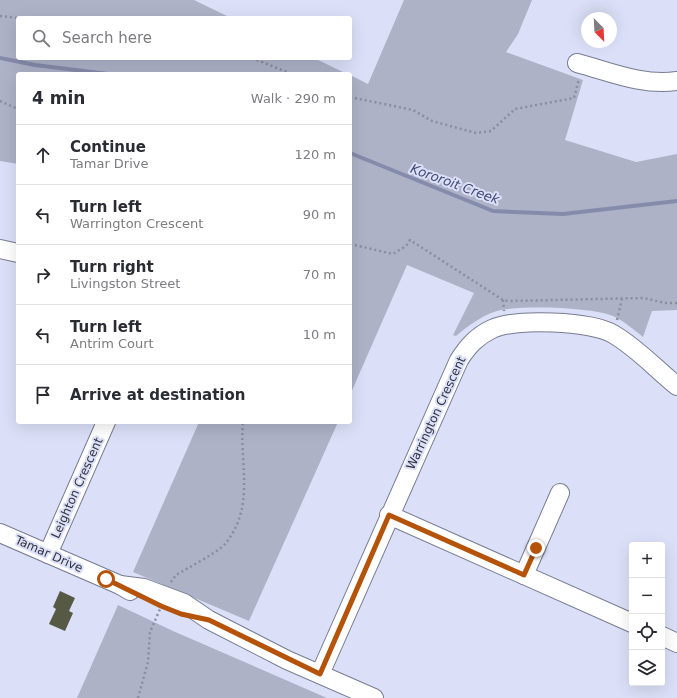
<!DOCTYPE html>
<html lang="en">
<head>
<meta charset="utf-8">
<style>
	body { margin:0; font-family:"DejaVu Sans",sans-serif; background:#f7f7f7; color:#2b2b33 }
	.controls { position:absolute; right:12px; bottom:12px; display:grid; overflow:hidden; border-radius:4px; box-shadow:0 4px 16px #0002 }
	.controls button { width:36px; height:36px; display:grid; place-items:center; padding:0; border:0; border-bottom:1px solid #e1e1e2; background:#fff; color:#2b2b33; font:20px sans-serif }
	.compass { position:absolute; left:581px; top:12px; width:36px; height:36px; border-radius:50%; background:#fff; box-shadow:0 4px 16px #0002; rotate:156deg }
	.stop { position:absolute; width:12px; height:12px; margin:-9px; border:3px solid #b45309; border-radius:50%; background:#fff }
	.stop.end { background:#b45309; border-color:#fff; box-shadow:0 1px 4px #0008 }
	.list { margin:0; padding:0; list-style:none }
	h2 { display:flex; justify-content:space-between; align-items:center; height:52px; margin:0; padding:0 16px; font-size:17px }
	h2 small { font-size:13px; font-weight:400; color:#7c7c81 }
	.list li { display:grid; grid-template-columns:26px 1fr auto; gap:12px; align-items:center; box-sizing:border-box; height:60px; padding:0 16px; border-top:1px solid #e1e1e2 }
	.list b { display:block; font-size:15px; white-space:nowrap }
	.list p { margin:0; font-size:13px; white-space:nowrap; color:#7c7c81 }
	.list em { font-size:13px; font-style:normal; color:#7c7c81 }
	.icon { flex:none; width:22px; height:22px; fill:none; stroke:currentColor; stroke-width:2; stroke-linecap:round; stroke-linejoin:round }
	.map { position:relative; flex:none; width:677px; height:698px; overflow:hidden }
	.search { position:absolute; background:#fff; box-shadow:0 4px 16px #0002; left:16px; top:16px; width:336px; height:44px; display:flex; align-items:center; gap:10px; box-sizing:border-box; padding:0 14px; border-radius:4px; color:#7c7c81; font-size:15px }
	.panel { position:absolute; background:#fff; box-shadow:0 4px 16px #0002; left:16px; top:72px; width:336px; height:352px; border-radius:4px }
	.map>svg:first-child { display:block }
</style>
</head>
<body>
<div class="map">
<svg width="677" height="698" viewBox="0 0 677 698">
	<rect width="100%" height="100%" fill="#dbe0f8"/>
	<!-- green -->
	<g fill="#adb2c7">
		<polygon points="0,0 194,0 231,18 18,18 18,58 314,58 347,74 18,74 18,164 0,161"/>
		<path d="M404,0H532L518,34L506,52L583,80L565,140L636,162L677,154V310L652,311L643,337C633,329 624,321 613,316C590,307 520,305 497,311C481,316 468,326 456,336L453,335L474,293L407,265L350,395V75L368,84Z"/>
		<polygon points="199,422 338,422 249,621 133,572"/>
		<polygon points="118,605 173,631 327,698 77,698"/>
	</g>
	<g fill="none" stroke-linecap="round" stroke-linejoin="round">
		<!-- stream -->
		<g stroke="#858baa" stroke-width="4">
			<polyline points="0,58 35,65 108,74"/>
			<polyline points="350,153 493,211 563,214 677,201"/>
		</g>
	</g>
	<!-- building -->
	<polygon fill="#565944" points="60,591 75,598 69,611 73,613 65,631 49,624 56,609 53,607"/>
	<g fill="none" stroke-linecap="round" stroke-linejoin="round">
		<defs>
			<g id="minor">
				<path d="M577,63C611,72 642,86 677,81"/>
				<polyline points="0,249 18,253"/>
				<polyline points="389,515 632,623"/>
				<polyline points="0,533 120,585 130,591"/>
				<polyline points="48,554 106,422"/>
				<polyline points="524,575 560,493"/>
				<polyline points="120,585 144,588 184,603 209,620 287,660 374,698"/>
				<polyline points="662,636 677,643"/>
				<path d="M320,674L459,360C468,346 477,336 492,329C515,318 591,321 613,334C636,347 656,369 677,386"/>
			</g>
		</defs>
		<!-- minor casing -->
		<use href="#minor" stroke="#777c91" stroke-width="20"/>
		<!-- path -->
		<g stroke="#8a8d9e" stroke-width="2.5" stroke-dasharray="2 3" stroke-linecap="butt">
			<polyline points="0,16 18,18"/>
			<polyline points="117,18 133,18"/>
			<polyline points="252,58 292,74"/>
			<polyline points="350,97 413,110 432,121 476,133 491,131 515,109 574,98 579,79"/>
			<polyline points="0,101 18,109"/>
			<polyline points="350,244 393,254 406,246 410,240 503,300 509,301 644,298 665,303 677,303"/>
			<polyline points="503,300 504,311"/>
			<polyline points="617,320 622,299"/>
			<path d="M171,582L176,575C186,569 220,551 225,544C256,506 239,464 243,422"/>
			<polyline points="138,698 148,662 150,632 160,609"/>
		</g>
		<!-- minor -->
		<use href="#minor" stroke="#fff" stroke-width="18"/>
	</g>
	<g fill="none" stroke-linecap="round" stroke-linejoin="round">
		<!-- route -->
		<polyline stroke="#b45309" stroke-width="5" points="106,579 161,606 181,614 209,620 320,674 389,515 524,575 536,548"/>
	</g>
	<g text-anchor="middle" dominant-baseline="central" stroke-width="4" stroke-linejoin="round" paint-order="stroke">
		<!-- street labels -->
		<g font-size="12" fill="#32343d" stroke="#dbe0f8">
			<text transform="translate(436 413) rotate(-65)">Warrington Crescent</text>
			<text transform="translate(77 488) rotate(-66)">Leighton Crescent</text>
			<text transform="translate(49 554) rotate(24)">Tamar Drive</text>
		</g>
		<!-- water labels -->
		<g font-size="13" font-style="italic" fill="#404875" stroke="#dbe0f8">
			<text transform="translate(455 184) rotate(20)">Kororoit Creek</text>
		</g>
	</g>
</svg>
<div class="controls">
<button>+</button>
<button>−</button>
<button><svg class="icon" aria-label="locate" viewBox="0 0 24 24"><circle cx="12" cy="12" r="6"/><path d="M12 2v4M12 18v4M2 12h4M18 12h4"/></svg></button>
<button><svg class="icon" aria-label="layers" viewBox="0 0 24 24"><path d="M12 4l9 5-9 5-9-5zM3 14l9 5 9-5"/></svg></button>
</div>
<svg class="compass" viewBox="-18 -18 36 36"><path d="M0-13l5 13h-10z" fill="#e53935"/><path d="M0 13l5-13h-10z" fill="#7c7c81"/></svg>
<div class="stop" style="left:106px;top:579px"></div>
<div class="stop end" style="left:536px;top:548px"></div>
<div class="search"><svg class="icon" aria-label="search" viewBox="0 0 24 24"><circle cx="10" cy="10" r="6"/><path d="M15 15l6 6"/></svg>Search here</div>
<section class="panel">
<h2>4 min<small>Walk · 290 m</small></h2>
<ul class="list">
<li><svg class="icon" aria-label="ahead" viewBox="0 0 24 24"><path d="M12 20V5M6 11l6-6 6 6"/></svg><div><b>Continue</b><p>Tamar Drive</p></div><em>120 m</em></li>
<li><svg class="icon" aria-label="left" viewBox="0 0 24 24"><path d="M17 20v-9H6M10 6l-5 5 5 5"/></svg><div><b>Turn left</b><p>Warrington Crescent</p></div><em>90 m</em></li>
<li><svg class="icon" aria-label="right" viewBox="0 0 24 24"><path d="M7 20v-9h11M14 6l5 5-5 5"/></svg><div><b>Turn right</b><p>Livingston Street</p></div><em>70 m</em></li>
<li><svg class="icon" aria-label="left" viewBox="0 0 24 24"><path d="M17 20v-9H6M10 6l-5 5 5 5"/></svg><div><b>Turn left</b><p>Antrim Court</p></div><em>10 m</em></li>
<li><svg class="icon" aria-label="arrive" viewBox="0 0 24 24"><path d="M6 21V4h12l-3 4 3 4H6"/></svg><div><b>Arrive at destination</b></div></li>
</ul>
</section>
</div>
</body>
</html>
